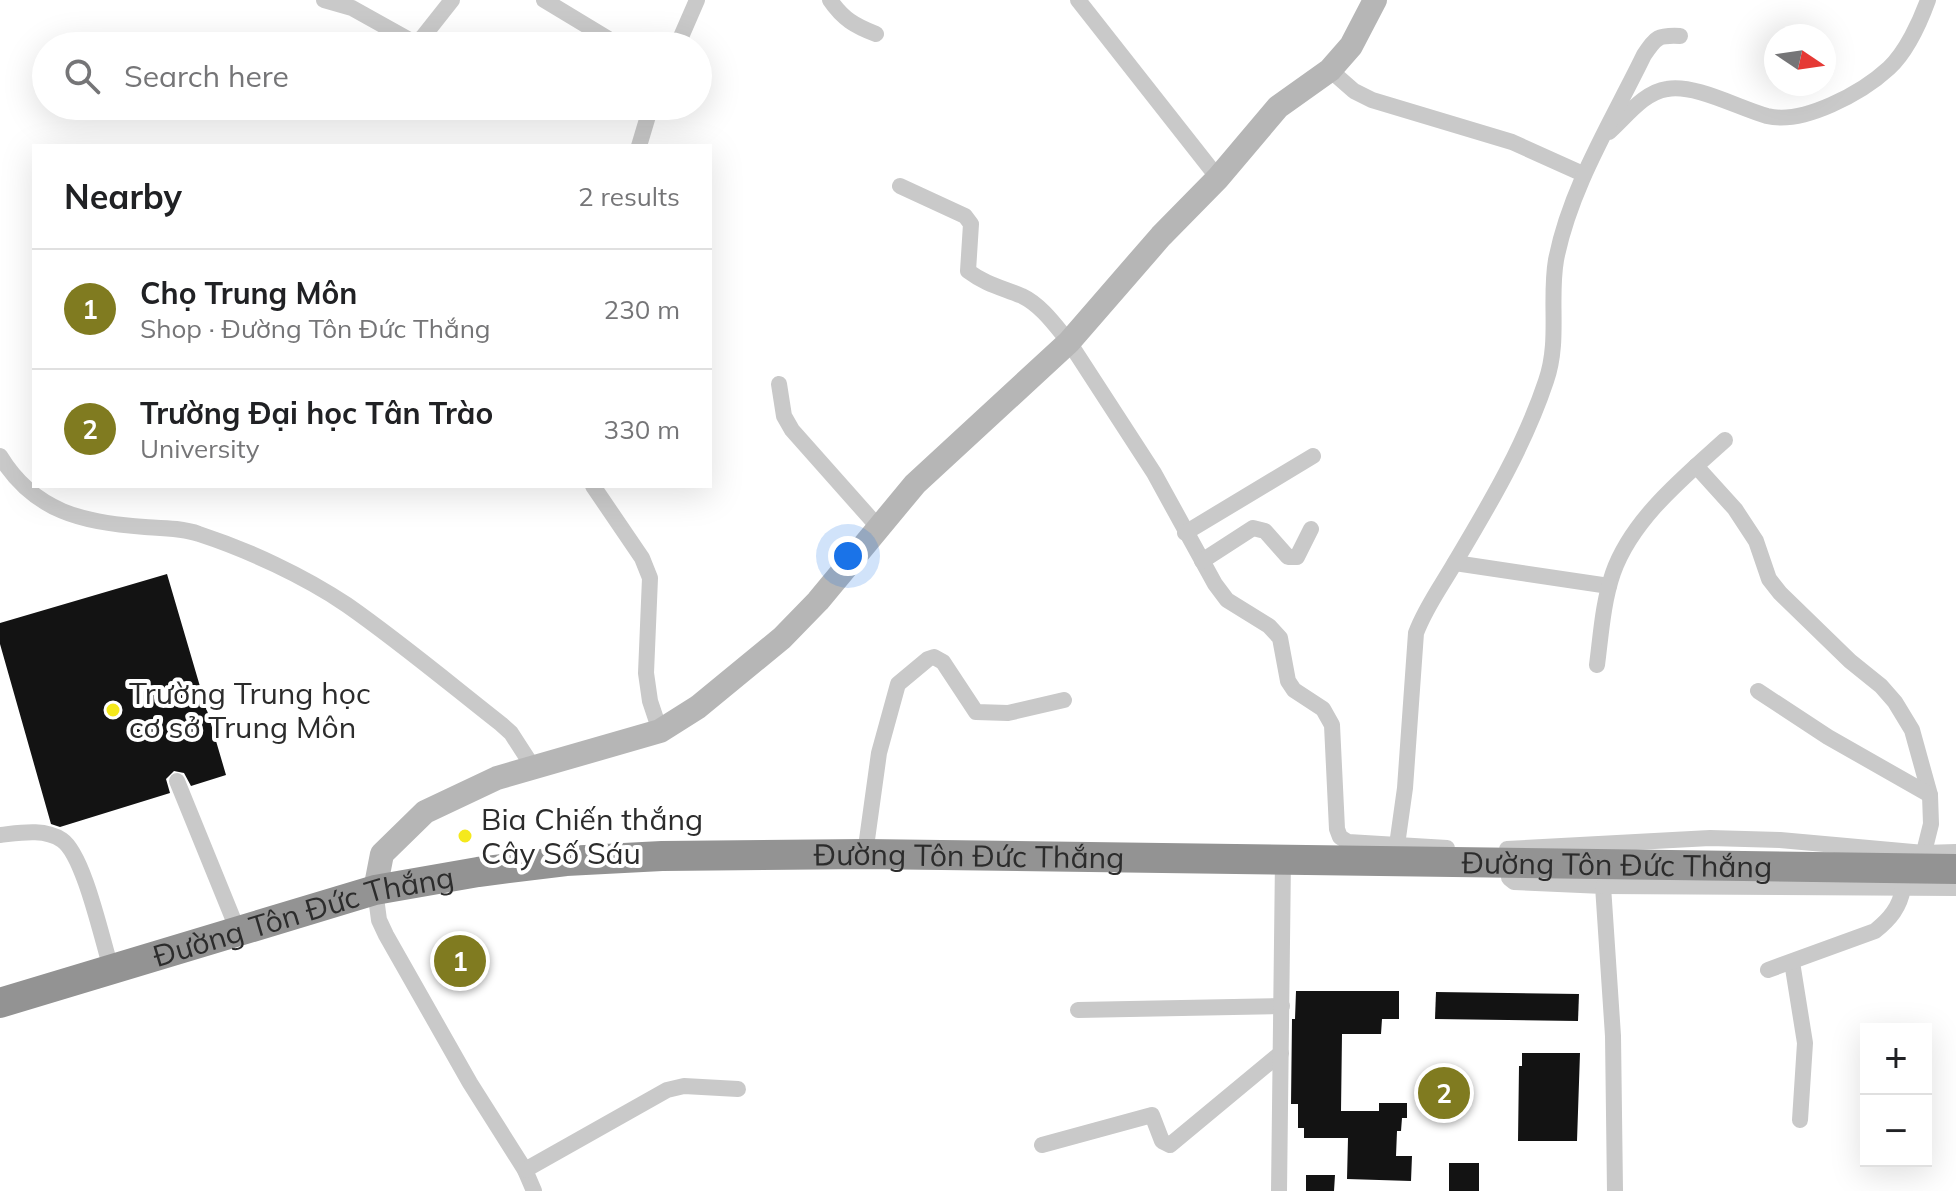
<!DOCTYPE html>
<html lang="en">
<head>
<meta charset="utf-8">
<style>
	body { margin:0; font-family:Mulish,sans-serif; background:#f2f2f2; color:#202124 }
	.controls { position:absolute; right:24px; bottom:24px; display:grid; overflow:hidden; border-radius:0px; box-shadow:0 8px 32px #0002 }
	.controls button { width:72px; height:72px; display:grid; place-items:center; padding:0; border:0; border-bottom:2px solid #e0e0e0; background:#fff; color:#202124; font:40px sans-serif }
	.compass { position:absolute; left:1764px; top:24px; width:72px; height:72px; border-radius:50%; background:#fff; box-shadow:0 8px 32px #0002; rotate:103deg }
	.you { position:absolute; left:848px; top:556px; width:28px; height:28px; margin:-20px; border:6px solid #fff; border-radius:50%; background:#1a73e8; box-shadow:0 0 0 12px #1a73e833 }
	.badge { display:grid; place-items:center; width:52px; height:52px; border-radius:50%; background:#807b20; color:#fff; font-size:26px; font-weight:700 }
	.pin { position:absolute; translate:-50% -50%; border:4px solid #fff; box-shadow:0 2px 8px #0006 }
	.list { margin:0; padding:0; list-style:none }
	h2 { display:flex; justify-content:space-between; align-items:center; height:104px; margin:0; padding:0 32px; font-size:34px }
	h2 small { font-size:26px; font-weight:400; color:#757577 }
	.list li { display:grid; grid-template-columns:52px 1fr auto; gap:24px; align-items:center; box-sizing:border-box; height:120px; padding:0 32px; border-top:2px solid #e0e0e0 }
	.list b { display:block; font-size:30px; white-space:nowrap }
	.list p { margin:0; font-size:26px; white-space:nowrap; color:#757577 }
	.list em { font-size:26px; font-style:normal; color:#757577 }
	.icon { flex:none; width:44px; height:44px; fill:none; stroke:currentColor; stroke-width:2; stroke-linecap:round; stroke-linejoin:round }
	.map { position:relative; flex:none; width:1956px; height:1191px; overflow:hidden }
	.search { position:absolute; background:#fff; box-shadow:0 8px 32px #0002; left:32px; top:32px; width:680px; height:88px; display:flex; align-items:center; gap:20px; box-sizing:border-box; padding:0 28px; border-radius:44px; color:#757577; font-size:30px }
	.panel { position:absolute; background:#fff; box-shadow:0 8px 32px #0002; left:32px; top:144px; width:680px; height:344px; border-radius:0px }
	.map>svg:first-child { display:block }
</style>
</head>
<body>
<div class="map">
<svg width="1956" height="1191" viewBox="0 0 1956 1191">
	<rect width="100%" height="100%" fill="#fff"/>
	<!-- building -->
	<g fill="#131313">
		<polygon points="167,574 226,775 191,786 184,773 174,771 166,779 170,793 60,827 51,824 0,644 0,623"/>
		<polygon points="1296,991 1399,991 1399,1019 1382,1019 1381,1034 1342,1034 1341,1111 1379,1111 1379,1103 1407,1103 1407,1118 1402,1118 1401,1131 1397,1131 1396,1156 1412,1156 1411,1181 1347,1179 1348,1138 1304,1138 1304,1128 1298,1128 1298,1104 1291,1104 1292,1019 1295,1019"/>
		<polygon points="1436,992 1579,994 1578,1021 1435,1019"/>
		<polygon points="1522,1053 1580,1053 1577,1141 1518,1141 1519,1066 1522,1066"/>
		<rect x="1449" y="1163" width="30" height="28"/>
		<polygon points="1306,1175 1335,1175 1334,1191 1306,1191"/>
	</g>
	<g fill="none" stroke-linecap="round" stroke-linejoin="round">
		<!-- street -->
		<g stroke="#c9c9c9" stroke-width="16">
			<polyline points="324,0 352,8 413,42 422,38 452,0"/>
			<polyline points="544,0 607,38 615,46"/>
			<path d="M830,0C843,19 855,26 876,34"/>
			<polyline points="1078,0 1218,178"/>
			<polyline points="677,46 697,0"/>
			<polyline points="1330,70 1354,91 1372,100 1512,142 1583,174"/>
			<path d="M1609,132C1626,117 1644,92 1667,89C1696,84 1738,108 1767,116C1803,125 1862,93 1889,68C1906,52 1920,22 1928,0"/>
			<polyline points="639,146 651,106"/>
			<path d="M900,186L965,216L971,224L968,271C985,284 1003,288 1022,296C1041,305 1055,325 1069,342L1154,473L1215,584L1227,600L1269,626L1280,638L1288,681L1294,690L1323,709L1332,725L1337,829L1340,837L1348,842L1447,848"/>
			<polyline points="779,384 784,416 792,430 879,528"/>
			<path d="M0,456C34,512 84,523 145,527C163,528 182,528 199,534C248,550 304,576 347,605C400,642 450,684 501,724L511,733L533,767"/>
			<polyline points="1696,466 1735,509 1756,541 1769,579 1780,593 1850,661 1881,686 1895,702 1912,730 1930,795 1931,824 1922,860"/>
			<polyline points="593,486 642,558 650,578 646,673 650,701 660,731"/>
			<polyline points="1185,533 1313,456"/>
			<polyline points="1202,561 1253,528 1265,531 1288,557 1297,557 1311,529"/>
			<polyline points="1455,563 1609,586"/>
			<path d="M1597,665C1601,634 1603,602 1613,573C1632,519 1684,477 1725,440"/>
			<polyline points="1758,691 1828,737 1930,795"/>
			<polyline points="177,781 238,931"/>
			<path d="M0,835C19,833 44,828 62,840C84,855 102,940 111,968"/>
			<path d="M1397,845L1405,788L1416,633C1426,606 1443,584 1457,559C1491,502 1525,444 1546,381C1560,341 1549,300 1556,260C1570,188 1612,121 1644,55C1656,37 1658,35 1680,36"/>
			<polyline points="1507,849 1710,838 1780,840 1924,853 1956,852"/>
			<polyline points="865,854 879,753 898,684 928,659 934,657 943,662 976,712 1008,713 1064,700"/>
			<polyline points="1510,858 1509,878 1514,882 1603,886 1613,1036 1615,1191"/>
			<polyline points="1603,886 1956,888"/>
			<polyline points="375,890 379,920 386,935 470,1083 525,1170 534,1191"/>
			<polyline points="1792,962 1805,1043 1800,1120"/>
			<path d="M1768,970L1875,931C1890,919 1900,907 1903,888"/>
			<polyline points="1078,1010 1282,1006"/>
			<polyline points="1042,1145 1152,1115 1162,1141 1170,1145 1281,1053"/>
			<polyline points="525,1170 667,1090 684,1086 738,1089"/>
			<polyline points="1279,1191 1283,859"/>
		</g>
		<!-- secondary -->
		<polyline stroke="#b6b6b6" stroke-width="24" points="375,890 382,854 425,812 497,778 660,731 698,707 782,638 818,601 915,484 1069,342 1161,236 1218,178 1278,107 1330,70 1351,46 1375,0"/>
		<!-- highway -->
		<path stroke="#939393" stroke-width="30" id="s1" d="M0,1003L375,890L478,872L566,861L662,856L865,854L1956,869"/>
	</g>
	<!-- markers -->
	<g fill="#f5e91c" stroke="#fff" stroke-width="3">
		<circle cx="113" cy="710" r="8"/>
		<circle cx="465" cy="836" r="8"/>
	</g>
	<g text-anchor="middle" dominant-baseline="central" stroke-width="8" stroke-linejoin="round" paint-order="stroke">
		<!-- poi labels -->
		<g font-size="30" fill="#2c2c2c" stroke="#fff" text-anchor="start">
			<text x="129" y="693">Trường Trung học<tspan x="129" dy="34">cơ sở Trung Môn</tspan></text>
			<text x="481" y="819">Bia Chiến thắng<tspan x="481" dy="34">Cây Số Sáu</tspan></text>
		</g>
		<!-- street labels -->
		<g font-size="30" fill="#2c2c2c" stroke="#fff">
			<text stroke="none"><textPath href="#s1" startOffset="988">Đường Tôn Đức Thắng</textPath></text>
			<text stroke="none"><textPath href="#s1" startOffset="1636">Đường Tôn Đức Thắng</textPath></text>
			<text stroke="none"><textPath href="#s1" startOffset="316">Đường Tôn Đức Thắng</textPath></text>
		</g>
	</g>
</svg>
<div class="controls">
<button>+</button>
<button>−</button>
</div>
<svg class="compass" viewBox="-18 -18 36 36"><path d="M0-13l5 13h-10z" fill="#e53935"/><path d="M0 13l5-13h-10z" fill="#757577"/></svg>
<div class="you"></div>
<div class="pin badge" style="left:460px;top:961px">1</div>
<div class="pin badge" style="left:1444px;top:1093px">2</div>
<div class="search"><svg class="icon" aria-label="search" viewBox="0 0 24 24"><circle cx="10" cy="10" r="6"/><path d="M15 15l6 6"/></svg>Search here</div>
<section class="panel">
<h2>Nearby<small>2 results</small></h2>
<ul class="list">
<li><span class="badge">1</span><div><b>Chọ Trung Môn</b><p>Shop · Đường Tôn Đức Thắng</p></div><em>230 m</em></li>
<li><span class="badge">2</span><div><b>Trường Đại học Tân Trào</b><p>University</p></div><em>330 m</em></li>
</ul>
</section>
</div>
</body>
</html>
